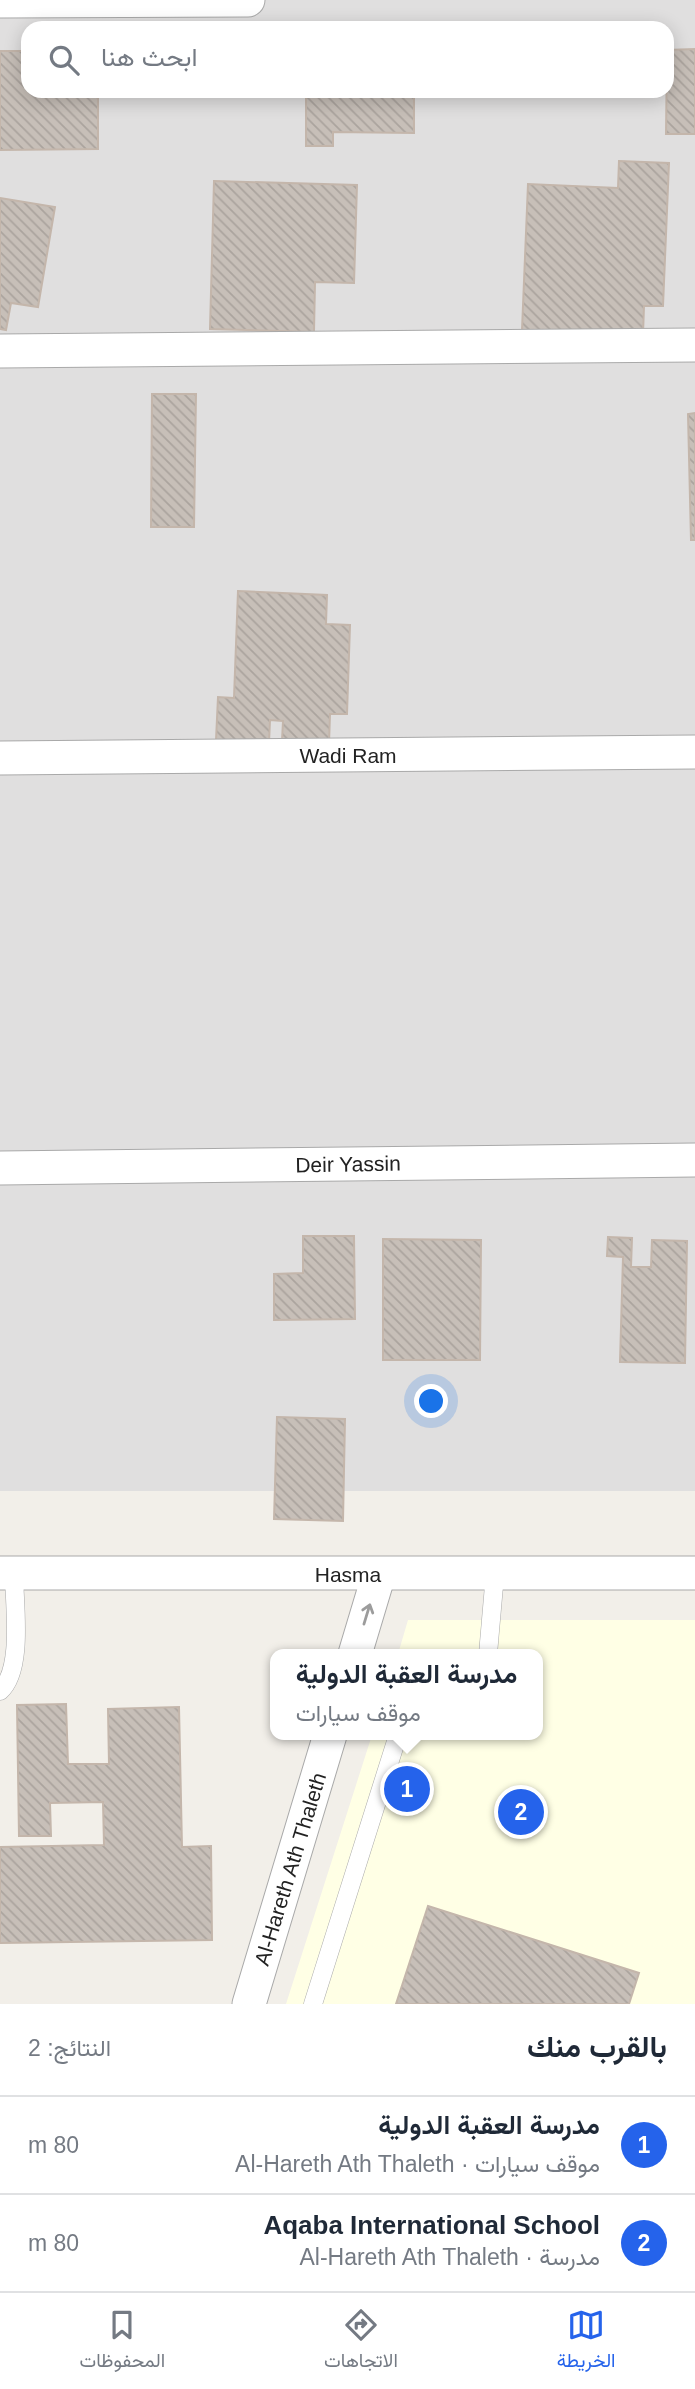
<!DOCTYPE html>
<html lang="ar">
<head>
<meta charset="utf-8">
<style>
	body { margin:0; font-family:Arial,Vazirmatn,sans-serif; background:#f2f2f3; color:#1f2937; direction:rtl }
	.you { position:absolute; left:432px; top:1402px; width:24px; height:24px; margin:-18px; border:5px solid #fff; border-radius:50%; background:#1a73e8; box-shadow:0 0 0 10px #1a73e833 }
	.badge { display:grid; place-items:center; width:46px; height:46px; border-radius:50%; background:#2563eb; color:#fff; font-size:23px; font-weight:700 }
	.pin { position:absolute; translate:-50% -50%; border:4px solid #fff; box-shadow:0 2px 7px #0006 }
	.popup { position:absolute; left:270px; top:1649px; width:273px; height:91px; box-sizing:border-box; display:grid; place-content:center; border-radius:14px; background:#fff; filter:drop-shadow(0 2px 5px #0005); font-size:23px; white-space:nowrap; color:#747a83 }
	.popup b { font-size:26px; color:#1f2937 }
	.popup::after { content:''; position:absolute; left:50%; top:100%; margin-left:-14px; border:14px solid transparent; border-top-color:#fff }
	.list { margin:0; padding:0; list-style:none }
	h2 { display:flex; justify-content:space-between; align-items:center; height:91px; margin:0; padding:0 28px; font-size:30px }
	h2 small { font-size:23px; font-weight:400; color:#747a83 }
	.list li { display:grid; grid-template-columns:46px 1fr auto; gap:21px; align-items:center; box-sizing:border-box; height:98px; padding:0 28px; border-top:2px solid #e0e1e3 }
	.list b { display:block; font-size:26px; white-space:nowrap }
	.list p { margin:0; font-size:23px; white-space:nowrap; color:#747a83 }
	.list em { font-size:23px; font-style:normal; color:#747a83 }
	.icon { flex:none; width:38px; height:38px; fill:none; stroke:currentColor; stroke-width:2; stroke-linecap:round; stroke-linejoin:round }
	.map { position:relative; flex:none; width:695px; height:2004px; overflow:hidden; direction:ltr }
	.search { position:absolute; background:#fff; box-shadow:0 4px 18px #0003; left:21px; right:21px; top:21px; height:77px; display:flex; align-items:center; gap:18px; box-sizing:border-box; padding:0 24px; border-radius:21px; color:#747a83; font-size:26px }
	.sheet { height:287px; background:#fff }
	nav { display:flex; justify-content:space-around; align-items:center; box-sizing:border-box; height:98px; border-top:2px solid #e0e1e3; background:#fff; font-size:19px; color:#747a83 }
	nav a { display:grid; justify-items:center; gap:4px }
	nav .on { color:#2563eb }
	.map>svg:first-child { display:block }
</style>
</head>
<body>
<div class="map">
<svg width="695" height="2004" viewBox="0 0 695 2004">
	<defs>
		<pattern id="building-back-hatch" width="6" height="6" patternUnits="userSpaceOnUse" patternTransform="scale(1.75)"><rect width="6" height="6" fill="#c7bfb8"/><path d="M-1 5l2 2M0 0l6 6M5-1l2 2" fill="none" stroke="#aba49e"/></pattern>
	</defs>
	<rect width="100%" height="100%" fill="#f2efe9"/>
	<!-- residential -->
	<path fill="#e0dfdf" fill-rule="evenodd" d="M0,0H695V1491H0ZM28,28H667V91H28Z"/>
	<!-- education -->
	<polygon fill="#ffffe5" points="408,1620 695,1620 695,2004 286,2004 372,1735 538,1735 538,1654 398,1654"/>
	<!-- building -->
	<g fill="url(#building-back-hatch)" stroke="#c4b6ab" stroke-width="2">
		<polygon points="695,49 695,134 666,134 667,50"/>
		<polygon points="0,51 28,51 28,91 98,91 98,149 0,150"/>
		<polygon points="306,91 414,91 414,133 333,132 333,146 306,146"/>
		<polygon points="619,161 669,163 663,306 644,306 643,335 522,330 528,184 618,188"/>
		<polygon points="214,181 357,185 354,283 315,282 314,332 210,329"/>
		<polygon points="0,198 55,207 38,307 11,303 6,330 0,329"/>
		<polygon points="152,394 196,394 194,527 151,527"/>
		<polygon points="695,413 695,540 691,540 688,414"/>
		<polygon points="238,591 327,595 326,624 350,625 347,714 330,714 329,744 282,741 283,721 270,720 269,743 216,740 218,697 234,698"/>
		<polygon points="303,1236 354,1236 355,1319 274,1320 274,1274 303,1273"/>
		<polygon points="608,1237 632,1238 631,1267 651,1267 652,1240 687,1241 685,1363 620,1362 623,1257 607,1256"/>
		<polygon points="383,1239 481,1240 480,1360 383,1360"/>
		<polygon points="277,1417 345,1419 343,1521 274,1519"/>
		<polygon points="66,1704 68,1764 109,1764 108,1709 179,1707 182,1847 211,1846 212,1940 0,1943 0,1847 104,1845 103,1802 50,1803 51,1836 19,1836 17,1705"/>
		<polygon points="428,1906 639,1973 629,2004 396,2004"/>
	</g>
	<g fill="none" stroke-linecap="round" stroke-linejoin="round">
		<defs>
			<g id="service">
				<polyline points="488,1654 495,1574"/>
				<path d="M0,1691C24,1670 14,1603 14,1573"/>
				<polyline points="313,2004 398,1735"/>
			</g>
			<g id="minor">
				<polyline points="0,1 248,0"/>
				<polyline points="0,351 695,345"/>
				<polyline points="0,758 695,752"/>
				<polyline points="0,1168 695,1160"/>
				<polyline points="0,1573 695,1573"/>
				<polyline points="355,1654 379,1574"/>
				<polyline points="249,2004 330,1735"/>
			</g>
		</defs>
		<!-- service casing -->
		<use href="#service" stroke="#a9a9a9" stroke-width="19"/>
		<!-- minor casing -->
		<use href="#minor" stroke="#a9a9a9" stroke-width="35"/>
		<!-- service -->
		<use href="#service" stroke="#fff" stroke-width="18"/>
		<!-- minor -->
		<use href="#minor" stroke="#fff" stroke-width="33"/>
	</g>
	<!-- one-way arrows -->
	<defs><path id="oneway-shaft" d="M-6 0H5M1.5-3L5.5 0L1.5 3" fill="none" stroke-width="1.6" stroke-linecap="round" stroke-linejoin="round" transform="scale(1.75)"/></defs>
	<use stroke="#9c9c9c" href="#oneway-shaft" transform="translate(367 1614) rotate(-73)"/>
	<g text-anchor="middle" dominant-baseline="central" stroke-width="7" stroke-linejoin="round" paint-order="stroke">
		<!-- street labels -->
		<g font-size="21" fill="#222" stroke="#fff">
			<text x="348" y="755">Wadi Ram</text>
			<text transform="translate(348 1164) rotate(-1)">Deir Yassin</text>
			<text x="348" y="1574">Hasma</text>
			<text transform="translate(290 1869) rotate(-73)">Al-Hareth Ath Thaleth</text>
		</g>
	</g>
</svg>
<div class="you"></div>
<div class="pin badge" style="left:407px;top:1789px">1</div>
<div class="popup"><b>مدرسة العقبة الدولية</b>موقف سيارات</div>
<div class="pin badge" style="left:521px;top:1812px">2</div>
<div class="search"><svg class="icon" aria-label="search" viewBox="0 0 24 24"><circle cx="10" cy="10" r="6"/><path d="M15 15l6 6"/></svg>ابحث هنا</div>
</div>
<section class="sheet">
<h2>بالقرب منك<small>النتائج: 2</small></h2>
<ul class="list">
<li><span class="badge">1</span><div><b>مدرسة العقبة الدولية</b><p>موقف سيارات · Al-Hareth Ath Thaleth</p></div><em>80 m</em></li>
<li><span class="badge">2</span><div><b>Aqaba International School</b><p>مدرسة · Al-Hareth Ath Thaleth</p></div><em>80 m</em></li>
</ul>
</section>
<nav>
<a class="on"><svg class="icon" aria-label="map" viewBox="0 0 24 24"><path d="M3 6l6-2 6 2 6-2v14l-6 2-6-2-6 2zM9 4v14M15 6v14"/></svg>الخريطة</a>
<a><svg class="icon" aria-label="directions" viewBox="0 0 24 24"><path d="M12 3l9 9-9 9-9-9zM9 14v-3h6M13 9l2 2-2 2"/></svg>الاتجاهات</a>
<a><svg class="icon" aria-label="saved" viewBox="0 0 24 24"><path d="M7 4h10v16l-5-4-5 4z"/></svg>المحفوظات</a>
</nav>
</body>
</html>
